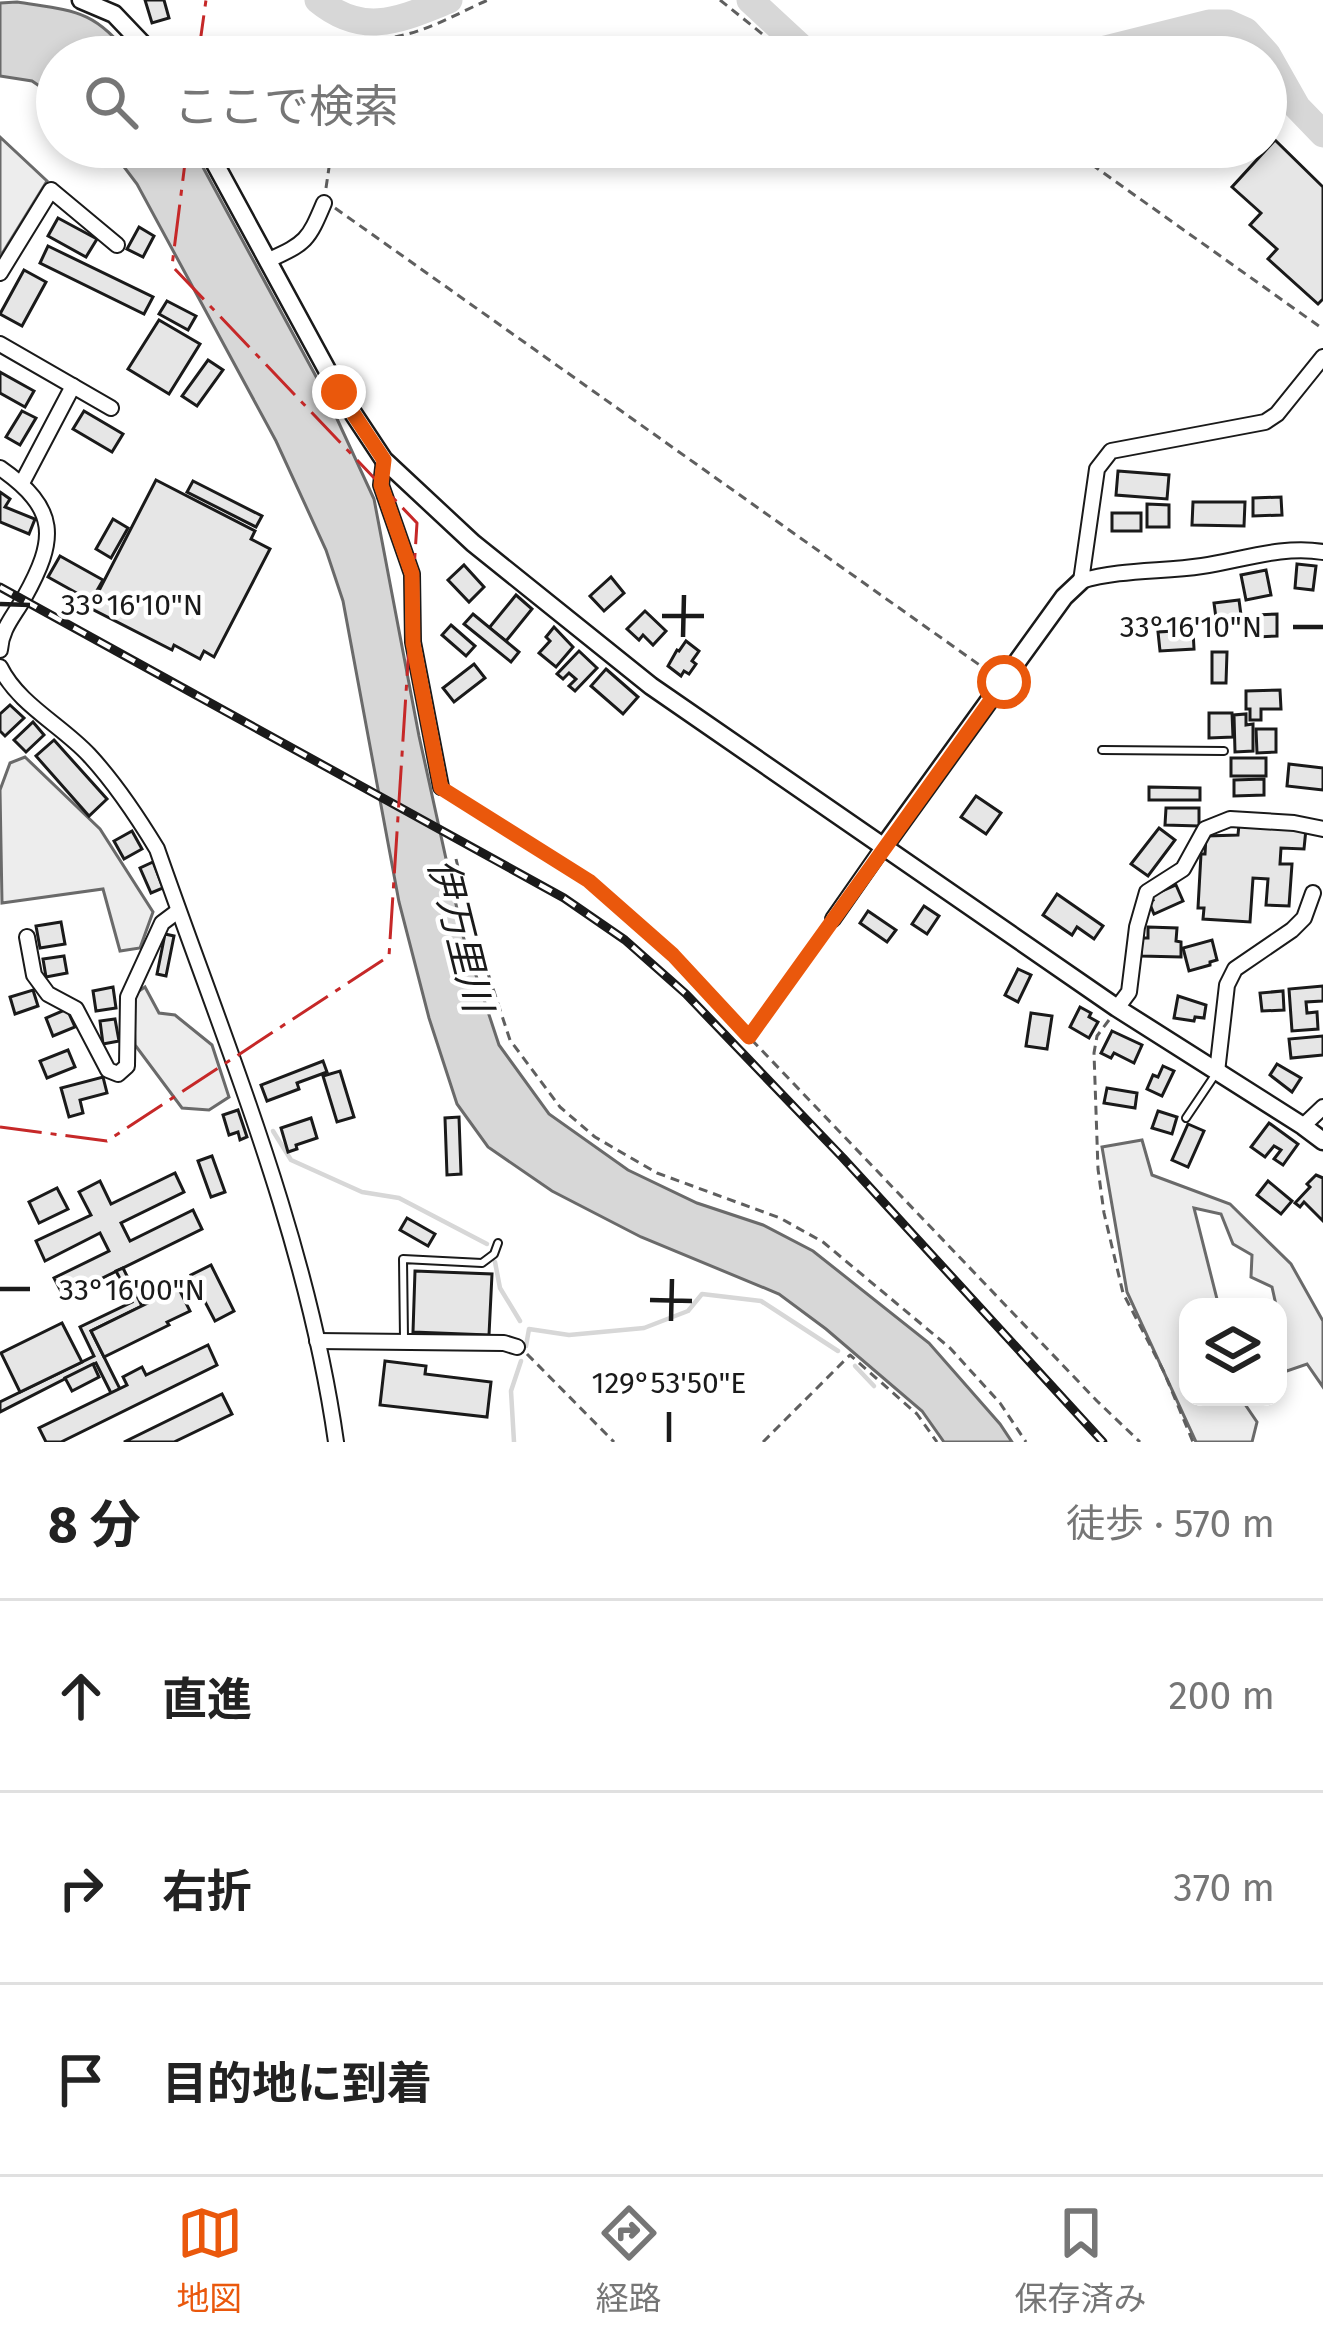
<!DOCTYPE html>
<html lang="ja">
<head>
<meta charset="utf-8">
<style>
	body { margin:0; font-family:"Fira Sans","Noto Sans JP",sans-serif; background:#f2f2f2; color:#222 }
	.controls { position:absolute; right:36px; bottom:36px; display:grid; overflow:hidden; border-radius:24px; box-shadow:0 6px 18px #0003 }
	.controls button { width:108px; height:108px; display:grid; place-items:center; padding:0; border:0; border-bottom:3px solid #e0e0e0; background:#fff; color:#222; font:60px sans-serif }
	.stop { position:absolute; width:36px; height:36px; margin:-27px; border:9px solid #ea580c; border-radius:50%; background:#fff }
	.stop.end { background:#ea580c; border-color:#fff; box-shadow:0 3px 12px #0008 }
	.list { margin:0; padding:0; list-style:none }
	h2 { display:flex; justify-content:space-between; align-items:center; height:156px; margin:0; padding:0 48px; font-size:51px }
	h2 small { font-size:39px; font-weight:400; color:#767676 }
	.list li { display:grid; grid-template-columns:78px 1fr auto; gap:36px; align-items:center; box-sizing:border-box; height:192px; padding:0 48px; border-top:3px solid #e0e0e0 }
	.list b { display:block; font-size:45px; white-space:nowrap }
	.list em { font-size:39px; font-style:normal; color:#767676 }
	.icon { flex:none; width:66px; height:66px; fill:none; stroke:currentColor; stroke-width:2; stroke-linecap:round; stroke-linejoin:round }
	.map { position:relative; flex:none; width:1323px; height:1442px; overflow:hidden }
	.search { position:absolute; background:#fff; box-shadow:0 6px 18px #0003; left:36px; right:36px; top:36px; height:132px; display:flex; align-items:center; gap:30px; box-sizing:border-box; padding:0 42px; border-radius:66px; color:#767676; font-size:45px }
	.sheet { height:732px; background:#fff }
	nav { display:flex; justify-content:space-around; align-items:center; box-sizing:border-box; height:168px; border-top:3px solid #e0e0e0; background:#fff; font-size:33px; color:#767676 }
	nav a { display:grid; justify-items:center; gap:6px }
	nav .on { color:#ea580c }
	.map>svg:first-child { display:block }
</style>
</head>
<body>
<div class="map">
<svg width="1323" height="1442" viewBox="0 0 1323 1442">
	<rect width="100%" height="100%" fill="#fff"/>
	<!-- built -->
	<g fill="#ededed" stroke="#6a6a6a" stroke-width="3">
		<polygon points="0,137 47,181 0,257"/>
		<polygon points="25,757 100,829 153,912 140,948 120,951 103,889 2,903 0,790 10,763"/>
		<polygon points="145,987 159,1013 175,1015 212,1045 229,1097 209,1110 182,1108 135,1045 133,995"/>
		<polygon points="1142,1140 1152,1175 1230,1204 1291,1264 1323,1321 1323,1387 1307,1364 1287,1371 1278,1358 1278,1348 1284,1341 1272,1287 1251,1277 1252,1255 1233,1244 1221,1214 1194,1208 1219,1307 1188,1307 1188,1397 1240,1397 1257,1422 1252,1442 1196,1442 1127,1292 1102,1147"/>
	</g>
	<!-- water -->
	<g fill="#d7d7d7" stroke="#6a6a6a" stroke-width="3">
		<path d="M17,2C74,11 94,9 131,57H57V98L32,81L0,76V3Z"/>
		<polygon points="109,147 192,147 326,395 374,499 419,736 463,936 499,1045 549,1114 628,1170 697,1203 763,1225 813,1251 929,1343 1000,1424 1012,1442 944,1442 922,1411 826,1329 779,1294 641,1237 552,1191 488,1147 457,1104 429,1018 399,902 343,601 326,550 276,441 137,184"/>
	</g>
	<g fill="none" stroke-linecap="round" stroke-linejoin="round">
		<!-- stream -->
		<g stroke="#d7d7d7" stroke-width="4.5">
			<polyline points="273,1131 291,1160 362,1192 399,1198 487,1244"/>
			<polyline points="495,1262 500,1288 520,1321"/>
			<polyline points="526,1346 529,1329 569,1335 644,1328 688,1311 702,1294 761,1301 838,1351"/>
			<polyline points="855,1366 874,1386"/>
			<polyline points="514,1442 511,1391 521,1361"/>
		</g>
		<!-- river -->
		<g stroke="#d7d7d7" stroke-width="27">
			<path d="M318,0C364,38 401,19 449,0"/>
			<polyline points="750,0 805,51 819,57"/>
			<polyline points="1055,57 1105,49 1209,23 1228,23 1246,31 1267,54 1297,107 1323,134"/>
		</g>
	</g>
	<!-- building -->
	<g fill="#e6e6e6" stroke="#1a1a1a" stroke-width="3">
		<polygon points="145,0 164,0 169,18 152,23"/>
		<polygon points="1275,140 1323,187 1323,299 1318,304 1268,259 1277,249 1250,225 1261,213 1232,187"/>
		<polygon points="58,218 97,239 86,257 48,236"/>
		<polygon points="139,227 154,236 143,257 127,249"/>
		<polygon points="48,246 153,297 144,314 40,263"/>
		<polygon points="24,270 46,282 22,326 0,314"/>
		<polygon points="167,301 196,316 188,330 159,314"/>
		<polygon points="159,320 200,344 169,394 128,369"/>
		<polygon points="208,360 223,370 197,406 182,396"/>
		<polygon points="0,372 34,391 25,407 0,393"/>
		<polygon points="22,411 36,418 20,445 6,437"/>
		<polygon points="84,411 123,434 112,452 73,429"/>
		<polygon points="1118,471 1169,475 1167,499 1116,495"/>
		<polygon points="156,480 255,531 251,539 270,549 214,657 204,651 200,659 174,645 172,650 90,608"/>
		<polygon points="193,481 262,516 256,527 187,492"/>
		<polygon points="0,492 10,499 5,507 35,519 29,534 0,522"/>
		<polygon points="1281,497 1282,515 1253,516 1253,498"/>
		<polygon points="1193,502 1245,502 1244,526 1192,525"/>
		<polygon points="1147,504 1169,505 1169,527 1147,527"/>
		<rect x="1112" y="513" width="29" height="18"/>
		<polygon points="113,519 128,528 111,558 96,549"/>
		<polygon points="60,556 103,580 91,601 48,577"/>
		<polygon points="1297,564 1316,566 1313,590 1295,588"/>
		<polygon points="464,565 484,587 469,602 448,580"/>
		<polygon points="1266,570 1271,595 1246,600 1241,575"/>
		<polygon points="611,577 624,593 604,611 590,596"/>
		<polygon points="516,595 532,609 506,641 489,628"/>
		<polygon points="1239,600 1241,615 1216,618 1214,603"/>
		<polygon points="645,611 666,631 653,645 643,635 639,640 627,629"/>
		<polygon points="473,614 519,652 511,662 464,624"/>
		<polygon points="1277,614 1277,636 1257,637 1256,615"/>
		<polygon points="451,625 475,646 466,656 442,635"/>
		<polygon points="554,627 573,647 556,667 539,653 550,641 546,637"/>
		<polygon points="1193,630 1194,649 1160,651 1158,632"/>
		<polygon points="686,641 699,651 692,661 696,664 689,674 684,671 681,676 668,666 677,650 679,651"/>
		<polygon points="579,651 597,668 575,691 569,686 576,679 569,673 563,679 557,674"/>
		<polygon points="1212,652 1227,652 1226,683 1212,683"/>
		<polygon points="474,664 485,678 454,702 443,688"/>
		<polygon points="606,669 638,697 623,714 591,686"/>
		<polygon points="1280,690 1281,709 1261,709 1261,720 1250,720 1250,709 1246,709 1246,691"/>
		<polygon points="10,705 24,718 5,736 0,731 0,714"/>
		<polygon points="1209,713 1232,713 1233,737 1209,738"/>
		<polygon points="1246,714 1246,725 1253,724 1253,751 1235,752 1234,715"/>
		<polygon points="33,722 44,735 26,752 14,740"/>
		<polygon points="1256,729 1276,729 1276,752 1257,753"/>
		<polygon points="54,740 107,799 89,816 36,756"/>
		<rect x="1231" y="758" width="35" height="18"/>
		<polygon points="1289,764 1323,768 1323,790 1287,786"/>
		<polygon points="1264,779 1264,795 1234,796 1234,780"/>
		<polygon points="1149,787 1200,788 1200,800 1149,800"/>
		<polygon points="976,796 1001,813 986,834 961,817"/>
		<polygon points="1166,808 1199,808 1199,826 1165,825"/>
		<polygon points="1239,824 1306,829 1304,849 1281,848 1280,864 1292,864 1289,906 1266,905 1268,879 1253,878 1250,922 1203,919 1204,908 1198,908 1201,854 1205,854 1206,836 1238,835"/>
		<polygon points="1159,828 1175,840 1148,876 1131,864"/>
		<polygon points="132,831 142,849 124,859 114,841"/>
		<polygon points="153,862 163,888 151,893 140,868"/>
		<polygon points="1176,885 1183,901 1154,914 1149,902 1153,900 1151,896"/>
		<polygon points="1057,894 1103,926 1094,939 1077,927 1072,935 1043,915"/>
		<polygon points="924,906 939,916 927,934 912,924"/>
		<polygon points="868,911 896,930 887,942 860,923"/>
		<polygon points="61,922 65,944 40,948 36,926"/>
		<polygon points="1148,927 1177,928 1176,941 1181,942 1181,957 1141,956 1141,938 1148,938"/>
		<polygon points="165,934 174,936 166,976 157,974"/>
		<polygon points="1212,940 1217,960 1210,962 1210,965 1189,971 1183,948"/>
		<polygon points="64,956 67,973 46,977 43,959"/>
		<polygon points="1018,969 1031,975 1018,1002 1005,995"/>
		<polygon points="1323,986 1323,1001 1306,1002 1307,1013 1317,1012 1318,1029 1292,1031 1289,989"/>
		<polygon points="113,987 116,1008 96,1011 93,991"/>
		<polygon points="33,990 38,1006 15,1014 10,997"/>
		<polygon points="1283,991 1284,1010 1262,1011 1260,993"/>
		<polygon points="1178,996 1206,1005 1204,1018 1195,1017 1194,1021 1174,1018"/>
		<polygon points="1080,1007 1091,1013 1089,1017 1098,1022 1089,1038 1070,1027"/>
		<polygon points="67,1009 75,1027 53,1036 46,1018"/>
		<polygon points="1031,1013 1052,1016 1047,1049 1026,1046"/>
		<polygon points="115,1019 119,1041 103,1044 100,1021"/>
		<polygon points="1112,1031 1142,1045 1134,1063 1114,1053 1111,1058 1101,1053"/>
		<polygon points="1323,1036 1323,1055 1291,1058 1289,1039"/>
		<polygon points="68,1050 75,1067 47,1078 40,1061"/>
		<polygon points="323,1061 327,1072 297,1083 299,1089 267,1101 261,1085"/>
		<polygon points="1277,1064 1301,1078 1292,1092 1270,1075"/>
		<polygon points="1163,1066 1174,1071 1162,1096 1147,1089 1153,1075 1158,1077"/>
		<polygon points="340,1071 354,1117 337,1122 323,1076"/>
		<polygon points="103,1077 107,1093 80,1100 83,1113 69,1117 61,1088"/>
		<polygon points="1107,1088 1137,1093 1135,1108 1104,1103"/>
		<polygon points="238,1110 247,1137 240,1140 238,1132 229,1135 223,1115"/>
		<polygon points="1158,1111 1177,1117 1172,1134 1152,1128"/>
		<polygon points="459,1117 461,1174 447,1175 445,1118"/>
		<polygon points="311,1118 317,1138 296,1145 297,1149 288,1152 281,1128"/>
		<polygon points="1269,1123 1298,1144 1283,1165 1274,1159 1281,1150 1274,1146 1265,1157 1251,1147"/>
		<polygon points="1188,1124 1204,1131 1188,1167 1172,1160"/>
		<polygon points="212,1156 225,1192 211,1197 198,1161"/>
		<polygon points="175,1173 184,1192 121,1223 130,1241 193,1210 202,1229 64,1297 54,1278 109,1251 100,1233 45,1261 36,1241 91,1215 79,1192 100,1181 111,1204"/>
		<polygon points="1316,1175 1323,1178 1323,1221 1304,1202 1300,1207 1295,1203 1310,1187 1307,1184"/>
		<polygon points="1268,1181 1292,1201 1281,1214 1257,1195"/>
		<polygon points="57,1188 68,1209 39,1223 29,1202"/>
		<polygon points="407,1218 435,1234 428,1246 400,1230"/>
		<polygon points="211,1265 234,1311 215,1321 191,1275"/>
		<polygon points="123,1268 142,1306 91,1331 120,1389 111,1393 96,1363 0,1412 0,1402 94,1356 80,1327 132,1302 116,1271"/>
		<polygon points="415,1271 492,1274 489,1335 413,1332"/>
		<polygon points="176,1283 190,1311 167,1322 169,1325 104,1357 91,1331 164,1295 162,1290"/>
		<polygon points="62,1323 82,1362 20,1392 1,1353"/>
		<polygon points="208,1345 217,1365 61,1442 46,1442 39,1428 127,1385 123,1377 142,1367 146,1375"/>
		<polygon points="385,1361 426,1366 425,1374 491,1382 487,1417 380,1405"/>
		<polygon points="93,1364 99,1377 72,1391 65,1378"/>
		<polygon points="222,1394 232,1414 174,1442 124,1442"/>
	</g>
	<g fill="none" stroke-linecap="round" stroke-linejoin="round">
		<defs>
			<g id="service">
				<polyline points="1102,750 1224,751"/>
				<polyline points="1186,1118 1215,1075"/>
				<polyline points="404,1338 403,1259 482,1263 494,1254 498,1243"/>
			</g>
			<g id="minor">
				<path d="M269,260C306,243 308,241 324,203"/>
				<polyline points="0,273 51,190 117,245"/>
				<polyline points="0,344 111,408"/>
				<path d="M1323,357L1277,414L1265,422L1111,451L1097,469L1081,581C1121,569 1162,572 1202,566C1242,560 1283,545 1323,552"/>
				<polyline points="384,460 381,485 412,574 413,642 441,787"/>
				<path d="M0,468C59,509 57,539 24,598C14,616 1,629 0,650"/>
				<polyline points="22,483 73,386"/>
				<path d="M0,667C18,704 61,725 89,755C115,783 137,816 157,849C225,1044 307,1236 336,1442"/>
				<polyline points="833,919 884,846"/>
				<polyline points="27,937 34,975 48,994 76,1009 108,1070 118,1074 127,1066 128,997 162,923 178,911"/>
				<polyline points="1117,1008 1129,992 1137,927 1147,892 1183,869 1205,829 1230,819 1294,823 1323,829"/>
				<polyline points="1217,1072 1227,985 1235,969 1292,930 1304,918 1313,893"/>
				<polyline points="1303,1126 1323,1107"/>
				<polyline points="317,1341 504,1343 517,1347"/>
			</g>
			<g id="tertiary">
				<polyline points="81,0 114,14 155,57"/>
				<polyline points="206,147 339,392 384,460 473,543 651,686 1117,1008 1303,1126 1323,1141"/>
				<polyline points="884,846 1064,597 1081,581"/>
			</g>
		</defs>
		<!-- service casing -->
		<use href="#service" stroke="#1a1a1a" stroke-width="10"/>
		<!-- minor casing -->
		<use href="#minor" stroke="#1a1a1a" stroke-width="18"/>
		<!-- tertiary casing -->
		<use href="#tertiary" stroke="#1a1a1a" stroke-width="21"/>
		<!-- path -->
		<g stroke="#5f5f5f" stroke-width="3" stroke-dasharray="9 6" stroke-linecap="butt">
			<polyline points="720,0 791,57"/>
			<path d="M346,57L348,46C359,36 371,39 386,38C421,35 456,14 488,0"/>
			<polyline points="1067,147 1323,329"/>
			<polyline points="326,188 332,147"/>
			<polyline points="335,208 988,671"/>
			<polyline points="452,795 589,881 673,955 749,1037"/>
			<polyline points="456,859 473,928 510,1040 560,1107 595,1137 657,1173 780,1218 823,1242 950,1348 1000,1403 1026,1442"/>
			<polyline points="825,930 749,1037 1097,1401 1140,1442"/>
			<polyline points="1109,1020 1097,1036 1094,1053 1098,1169 1104,1213 1123,1293 1164,1372 1193,1442"/>
			<polyline points="527,1354 614,1442"/>
			<polyline points="763,1442 850,1355 917,1414 937,1442"/>
		</g>
		<!-- service -->
		<use href="#service" stroke="#fff" stroke-width="6"/>
		<!-- minor -->
		<use href="#minor" stroke="#fff" stroke-width="14"/>
		<!-- tertiary -->
		<use href="#tertiary" stroke="#fff" stroke-width="16"/>
		<defs>
			<polyline id="rail" points="0,587 564,898 625,940 686,994 843,1158 1103,1442"/>
		</defs>
		<!-- rail casing -->
		<use href="#rail" stroke="#1a1a1a" stroke-width="9"/>
		<!-- rail -->
		<use href="#rail" stroke="#fff" stroke-width="4.5" stroke-dasharray="14" stroke-linecap="butt"/>
		<!-- power -->
		<g stroke="#c62828" stroke-width="3" stroke-dasharray="42 9 6 9" stroke-linecap="butt">
			<polyline points="198,57 206,0"/>
			<polyline points="0,1127 107,1141 389,956 417,523 172,266 187,147"/>
		</g>
	</g>
	<g fill="none" stroke-linecap="round" stroke-linejoin="round">
		<!-- route -->
		<polyline stroke="#ea580c" stroke-width="15" points="339,392 384,460 381,485 412,574 413,643 441,788 589,881 673,955 749,1037 1004,682"/>
	</g>
	<!-- ticks -->
	<path fill="none" stroke="#1a1a1a" stroke-width="4.5" d="M0,604L30,605M662,616H704M1293,627H1323M683,637L684,595M0,1289H30M650,1300L692,1301M671,1321L672,1279M669,1442V1412"/>
	<g text-anchor="middle" dominant-baseline="central" stroke-width="9" stroke-linejoin="round" paint-order="stroke">
		<!-- water labels -->
		<g font-size="39" font-style="italic" fill="#1a1a1a" stroke="#fff">
			<text transform="translate(460 935) rotate(76)">伊万里川</text>
		</g>
	</g>
	<g font-size="30" text-anchor="middle" fill="#1a1a1a" stroke="#fff" stroke-width="9" stroke-linejoin="round" paint-order="stroke">
		<text x="132" y="615">33°16'10"N</text>
		<text x="1191" y="637">33°16'10"N</text>
		<text x="132" y="1300">33°16'00"N</text>
		<text x="669" y="1393">129°53'50"E</text>
	</g>
</svg>
<div class="controls">
<button><svg class="icon" aria-label="layers" viewBox="0 0 24 24"><path d="M12 4l9 5-9 5-9-5zM3 14l9 5 9-5"/></svg></button>
</div>
<div class="stop" style="left:1004px;top:682px"></div>
<div class="stop end" style="left:339px;top:392px"></div>
<div class="search"><svg class="icon" aria-label="search" viewBox="0 0 24 24"><circle cx="10" cy="10" r="6"/><path d="M15 15l6 6"/></svg>ここで検索</div>
</div>
<section class="sheet">
<h2>8 分<small>徒歩 · 570 m</small></h2>
<ul class="list">
<li><svg class="icon" aria-label="ahead" viewBox="0 0 24 24"><path d="M12 20V5M6 11l6-6 6 6"/></svg><div><b>直進</b></div><em>200 m</em></li>
<li><svg class="icon" aria-label="right" viewBox="0 0 24 24"><path d="M7 20v-9h11M14 6l5 5-5 5"/></svg><div><b>右折</b></div><em>370 m</em></li>
<li><svg class="icon" aria-label="arrive" viewBox="0 0 24 24"><path d="M6 21V4h12l-3 4 3 4H6"/></svg><div><b>目的地に到着</b></div></li>
</ul>
</section>
<nav>
<a class="on"><svg class="icon" aria-label="map" viewBox="0 0 24 24"><path d="M3 6l6-2 6 2 6-2v14l-6 2-6-2-6 2zM9 4v14M15 6v14"/></svg>地図</a>
<a><svg class="icon" aria-label="directions" viewBox="0 0 24 24"><path d="M12 3l9 9-9 9-9-9zM9 14v-3h6M13 9l2 2-2 2"/></svg>経路</a>
<a><svg class="icon" aria-label="saved" viewBox="0 0 24 24"><path d="M7 4h10v16l-5-4-5 4z"/></svg>保存済み</a>
</nav>
</body>
</html>
